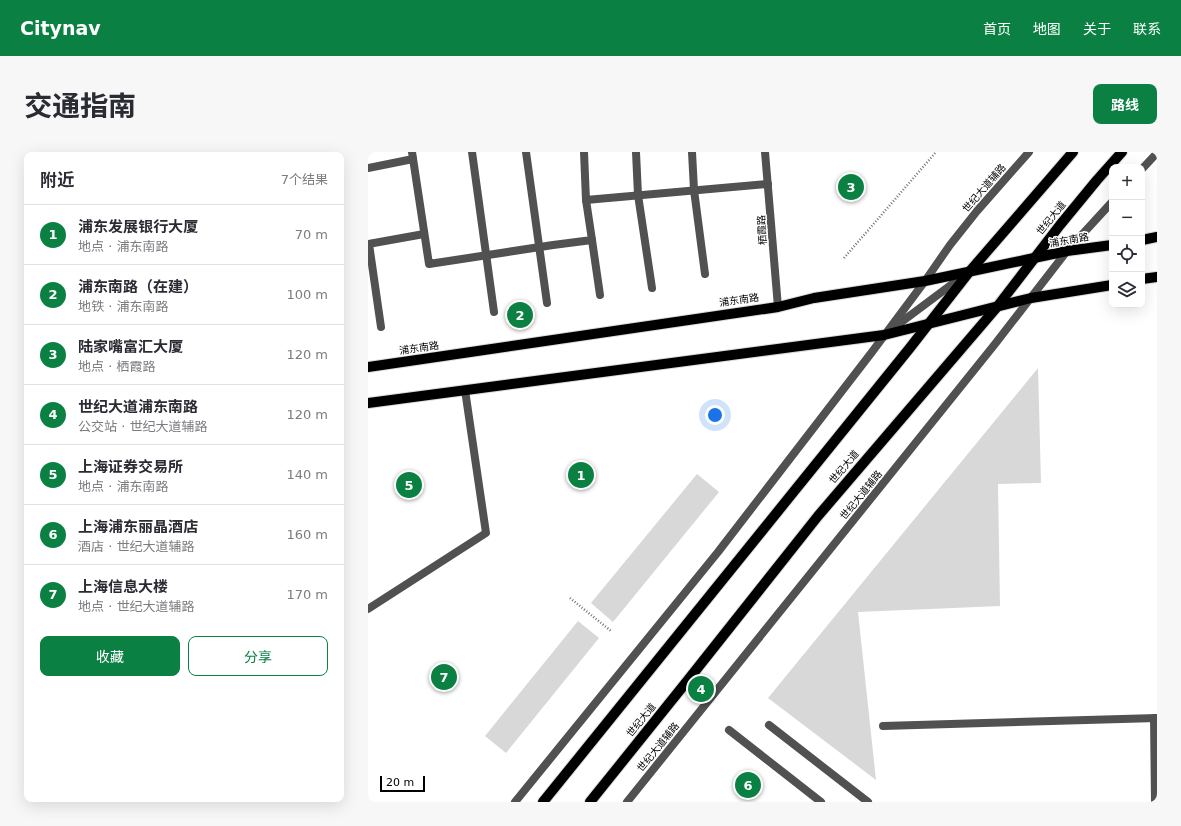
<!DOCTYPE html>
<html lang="zh">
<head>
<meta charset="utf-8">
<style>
	body { margin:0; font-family:"DejaVu Sans","Noto Sans SC",sans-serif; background:#f7f7f7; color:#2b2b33 }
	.controls { position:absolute; right:12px; top:12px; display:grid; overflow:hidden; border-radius:8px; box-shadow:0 4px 16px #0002 }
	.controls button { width:36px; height:36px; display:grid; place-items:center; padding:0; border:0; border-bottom:1px solid #e1e1e2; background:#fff; color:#2b2b33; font:20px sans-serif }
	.scale { position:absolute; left:12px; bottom:10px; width:45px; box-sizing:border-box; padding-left:4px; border:2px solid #000; border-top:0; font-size:11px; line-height:14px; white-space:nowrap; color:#000; -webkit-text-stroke:3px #fff; paint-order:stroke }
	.you { position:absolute; left:347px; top:263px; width:14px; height:14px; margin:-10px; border:3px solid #fff; border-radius:50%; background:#1a73e8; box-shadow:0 0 0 6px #1a73e833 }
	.badge { display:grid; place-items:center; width:26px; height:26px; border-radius:50%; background:#0b8043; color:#fff; font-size:13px; font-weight:700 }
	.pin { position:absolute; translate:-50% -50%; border:2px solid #fff; box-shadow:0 1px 4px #0006 }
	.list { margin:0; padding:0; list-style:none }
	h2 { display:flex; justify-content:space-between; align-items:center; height:52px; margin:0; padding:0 16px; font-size:17px }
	h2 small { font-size:13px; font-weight:400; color:#7c7c81 }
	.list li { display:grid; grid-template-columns:26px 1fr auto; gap:12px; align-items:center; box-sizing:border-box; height:60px; padding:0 16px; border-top:1px solid #e1e1e2 }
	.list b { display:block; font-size:15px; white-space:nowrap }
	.list p { margin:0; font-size:13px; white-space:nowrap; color:#7c7c81 }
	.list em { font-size:13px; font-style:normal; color:#7c7c81 }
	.actions { display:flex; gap:8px; padding:12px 16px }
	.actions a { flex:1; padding:9px 0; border:1px solid #0b8043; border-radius:8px; text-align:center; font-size:14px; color:#0b8043 }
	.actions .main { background:#0b8043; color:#fff }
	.icon { flex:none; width:22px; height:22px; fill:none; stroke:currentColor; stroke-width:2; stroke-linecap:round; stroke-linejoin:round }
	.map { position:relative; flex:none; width:789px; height:650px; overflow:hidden; border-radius:8px }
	header { display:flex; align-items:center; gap:24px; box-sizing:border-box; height:56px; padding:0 20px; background:#0b8043; color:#fff }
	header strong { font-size:19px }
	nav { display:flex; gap:22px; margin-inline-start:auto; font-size:14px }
	.intro { display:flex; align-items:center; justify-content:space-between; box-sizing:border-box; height:96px; padding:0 24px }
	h1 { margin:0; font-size:28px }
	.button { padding:10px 18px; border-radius:8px; background:#0b8043; color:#fff; font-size:14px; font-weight:700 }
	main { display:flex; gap:24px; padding:0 24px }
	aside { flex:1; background:#fff; border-radius:8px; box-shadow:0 4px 16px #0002 }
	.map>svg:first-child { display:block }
</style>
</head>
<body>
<header>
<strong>Citynav</strong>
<nav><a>首页</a><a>地图</a><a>关于</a><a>联系</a></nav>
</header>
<div class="intro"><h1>交通指南</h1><a class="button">路线</a></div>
<main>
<aside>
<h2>附近<small>7个结果</small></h2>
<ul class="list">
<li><span class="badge">1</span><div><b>浦东发展银行大厦</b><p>地点 · 浦东南路</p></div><em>70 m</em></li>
<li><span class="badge">2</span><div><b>浦东南路（在建）</b><p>地铁 · 浦东南路</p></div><em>100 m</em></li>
<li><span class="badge">3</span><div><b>陆家嘴富汇大厦</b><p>地点 · 栖霞路</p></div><em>120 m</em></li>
<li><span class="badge">4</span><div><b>世纪大道浦东南路</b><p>公交站 · 世纪大道辅路</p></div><em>120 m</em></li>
<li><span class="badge">5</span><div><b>上海证券交易所</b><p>地点 · 浦东南路</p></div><em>140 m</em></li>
<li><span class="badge">6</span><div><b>上海浦东丽晶酒店</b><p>酒店 · 世纪大道辅路</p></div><em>160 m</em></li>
<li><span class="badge">7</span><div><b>上海信息大楼</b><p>地点 · 世纪大道辅路</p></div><em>170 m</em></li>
</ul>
<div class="actions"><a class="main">收藏</a><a>分享</a></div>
</aside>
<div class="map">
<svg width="789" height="650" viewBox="0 0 789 650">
	<rect width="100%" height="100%" fill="#fff"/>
	<!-- green -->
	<g fill="#d8d8d8">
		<polygon points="670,216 673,331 630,332 632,454 490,460 508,628 400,546"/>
		<polygon points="329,322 351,340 245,470 223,451"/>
		<polygon points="210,469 231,486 138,601 117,584"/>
	</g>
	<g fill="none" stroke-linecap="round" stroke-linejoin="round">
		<defs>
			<g id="primary">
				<polyline points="774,88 789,85"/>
				<polyline points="774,127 789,125"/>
				<polyline points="0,215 410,155 446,146 557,129 699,99 744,93"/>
				<polyline points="0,251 516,183 663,146 744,133"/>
				<polyline points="175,650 541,197 602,119 705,0"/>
				<polyline points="222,650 320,528 450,364 629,155 692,73 729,28 754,0"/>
			</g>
		</defs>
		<!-- primary casing -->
		<use href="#primary" stroke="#dbdbdb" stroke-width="12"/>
		<!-- path -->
		<g stroke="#737373" stroke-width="2.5" stroke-dasharray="1 2" stroke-linecap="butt">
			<polyline points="476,106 568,0"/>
			<polyline points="202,446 243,479"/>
		</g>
		<!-- service -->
		<g stroke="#515151" stroke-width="8">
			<polyline points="44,0 61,112 185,93 224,88 218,48"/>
			<polyline points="104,0 126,160"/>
			<polyline points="158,0 179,151"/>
			<polyline points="216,0 218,48 400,32"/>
			<polyline points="268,0 270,43 284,136"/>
			<polyline points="324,0 326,38 337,122"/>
			<polyline points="0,16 45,7"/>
			<polyline points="224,88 232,143"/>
			<polyline points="0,92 56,82"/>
			<polyline points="1,92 13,175"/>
			<polyline points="0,457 118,381 97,238"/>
			<polyline points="786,566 787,650"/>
			<polyline points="401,573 500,650"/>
			<polyline points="515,574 789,566"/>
			<polyline points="361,578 453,650"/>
		</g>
		<!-- minor -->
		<g stroke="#515151" stroke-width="8">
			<polyline points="397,0 410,155"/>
			<polyline points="774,17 789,1"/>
			<polyline points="524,177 595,124"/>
			<polyline points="147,650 350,400 504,200 557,129 582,93 609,59 661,0"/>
			<polyline points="259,650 627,192 699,99 744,50"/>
		</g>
		<!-- primary -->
		<use href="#primary" stroke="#000" stroke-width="10"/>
	</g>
	<g text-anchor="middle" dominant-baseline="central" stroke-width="3" stroke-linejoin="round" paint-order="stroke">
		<!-- street labels -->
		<g font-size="10" fill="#000" stroke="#fff">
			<text transform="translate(616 36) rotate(-49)">世纪大道辅路</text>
			<text transform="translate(683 66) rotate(-51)">世纪大道</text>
			<text transform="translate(394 78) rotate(-94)">栖霞路</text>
			<text transform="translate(701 88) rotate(-10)">浦东南路</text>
			<text transform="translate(371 148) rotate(-8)">浦东南路</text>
			<text transform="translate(51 196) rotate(-8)">浦东南路</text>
			<text transform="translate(476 315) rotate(-50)">世纪大道</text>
			<text transform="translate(493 343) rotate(-51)">世纪大道辅路</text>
			<text transform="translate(273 568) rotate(-51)">世纪大道</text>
			<text transform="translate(290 595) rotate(-51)">世纪大道辅路</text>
		</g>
	</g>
</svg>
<div class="controls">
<button>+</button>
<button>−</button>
<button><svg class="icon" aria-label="locate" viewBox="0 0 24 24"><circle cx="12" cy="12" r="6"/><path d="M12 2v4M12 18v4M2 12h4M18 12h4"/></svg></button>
<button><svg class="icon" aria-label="layers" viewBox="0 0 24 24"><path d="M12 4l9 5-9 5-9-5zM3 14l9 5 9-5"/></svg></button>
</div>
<div class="scale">20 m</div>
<div class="you"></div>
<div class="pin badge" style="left:213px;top:323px">1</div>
<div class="pin badge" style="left:152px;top:163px">2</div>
<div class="pin badge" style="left:483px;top:35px">3</div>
<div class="pin badge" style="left:333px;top:537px">4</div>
<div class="pin badge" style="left:41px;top:333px">5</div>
<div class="pin badge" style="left:380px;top:633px">6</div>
<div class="pin badge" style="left:76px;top:525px">7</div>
</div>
</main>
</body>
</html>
